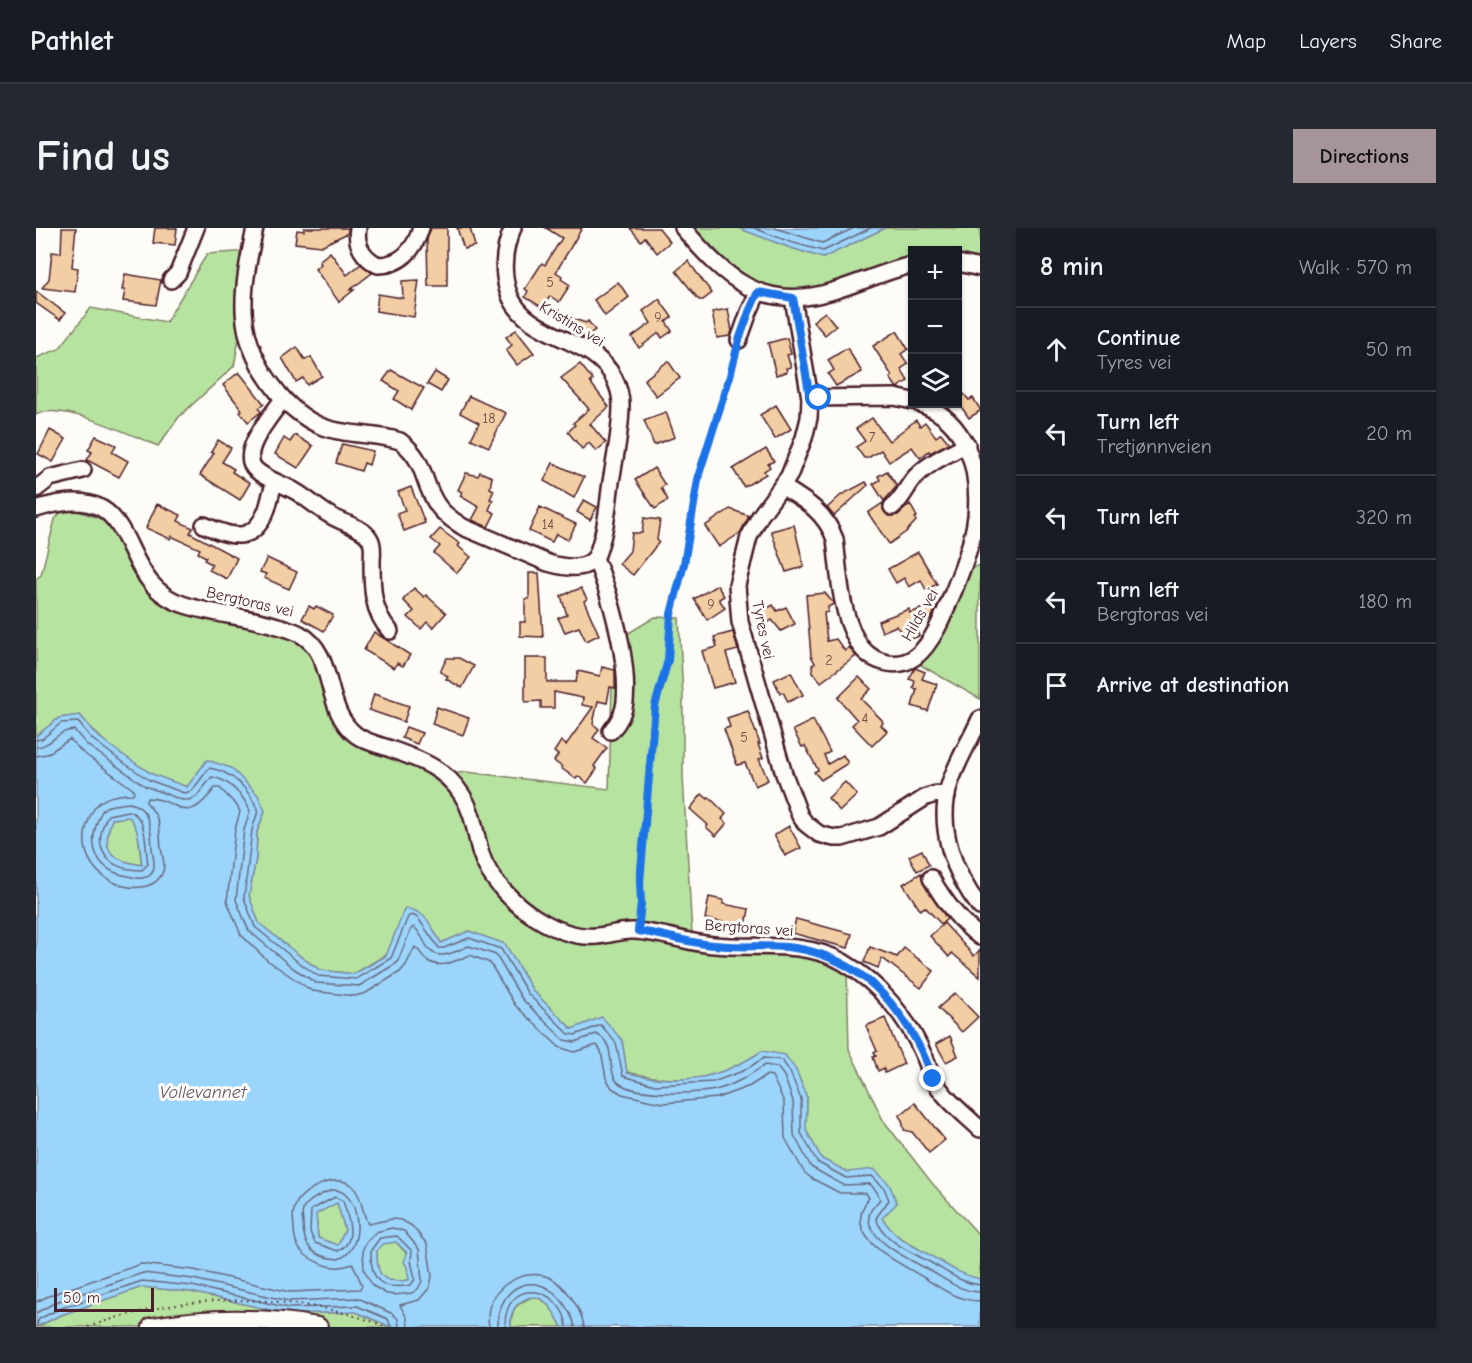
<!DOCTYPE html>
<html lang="en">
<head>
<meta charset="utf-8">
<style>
	body { margin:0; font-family:"Comic Neue",sans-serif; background:#242831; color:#f1f3f6 }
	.controls { position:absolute; right:18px; top:18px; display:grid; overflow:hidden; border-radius:0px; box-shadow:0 2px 4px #0004 }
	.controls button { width:54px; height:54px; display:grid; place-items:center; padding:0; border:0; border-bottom:2px solid #363941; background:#171b24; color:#f1f3f6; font:30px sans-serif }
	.scale { position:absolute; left:18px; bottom:15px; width:100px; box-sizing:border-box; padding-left:6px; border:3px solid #4a1f2b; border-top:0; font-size:16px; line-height:21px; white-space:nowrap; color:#4a1f2b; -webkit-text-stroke:4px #fdfcf7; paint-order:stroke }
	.stop { position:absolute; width:18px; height:18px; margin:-14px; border:4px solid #1a73e8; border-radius:50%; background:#fff }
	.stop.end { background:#1a73e8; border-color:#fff; box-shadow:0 2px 6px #0008 }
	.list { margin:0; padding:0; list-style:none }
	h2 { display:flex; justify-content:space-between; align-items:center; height:78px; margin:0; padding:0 24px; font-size:26px }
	h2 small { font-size:20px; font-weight:400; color:#9ea1a6 }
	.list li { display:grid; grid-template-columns:39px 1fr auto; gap:18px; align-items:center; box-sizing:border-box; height:84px; padding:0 24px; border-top:2px solid #363941 }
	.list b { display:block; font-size:22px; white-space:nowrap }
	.list p { margin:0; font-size:20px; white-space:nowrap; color:#9ea1a6 }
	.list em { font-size:20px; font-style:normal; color:#9ea1a6 }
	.icon { flex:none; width:33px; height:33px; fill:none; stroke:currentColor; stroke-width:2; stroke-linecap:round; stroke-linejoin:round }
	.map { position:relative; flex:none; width:944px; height:1099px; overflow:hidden; border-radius:0px }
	header { display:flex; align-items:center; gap:36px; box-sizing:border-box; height:84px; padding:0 30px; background:#171b24; border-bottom:2px solid #363941 }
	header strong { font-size:28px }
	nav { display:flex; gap:33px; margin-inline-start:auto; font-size:21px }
	.intro { display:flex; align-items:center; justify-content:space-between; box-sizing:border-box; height:144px; padding:0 36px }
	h1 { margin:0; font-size:42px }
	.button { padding:15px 27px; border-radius:0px; background:#a6949b; color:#111; font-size:21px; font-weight:700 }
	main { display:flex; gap:36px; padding:0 36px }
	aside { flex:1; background:#171b24; border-radius:0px; box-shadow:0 2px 4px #0004 }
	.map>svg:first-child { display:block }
</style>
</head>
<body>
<header>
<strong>Pathlet</strong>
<nav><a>Map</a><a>Layers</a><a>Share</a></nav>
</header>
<div class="intro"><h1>Find us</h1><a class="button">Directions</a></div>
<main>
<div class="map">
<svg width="944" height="1099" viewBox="0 0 944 1099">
	<rect width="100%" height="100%" fill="#fdfcf7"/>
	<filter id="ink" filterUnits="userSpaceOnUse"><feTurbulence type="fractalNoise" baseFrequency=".0167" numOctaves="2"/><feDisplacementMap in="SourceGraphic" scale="12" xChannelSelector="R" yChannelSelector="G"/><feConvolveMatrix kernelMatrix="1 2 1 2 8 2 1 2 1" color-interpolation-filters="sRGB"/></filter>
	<g filter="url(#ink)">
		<!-- green -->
		<g fill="#b7e3a0" stroke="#808166" stroke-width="1.5">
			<polygon points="649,0 702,0 752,19 787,30 849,0 944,0 944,40 922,32 922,22 876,22 876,38 768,70 713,66"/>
			<path d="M214,23L205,100L198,138L143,189L122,218C97,208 24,172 0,187V130L23,121L55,80L130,94L171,26Z"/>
			<path d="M29,279L82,296L124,365L263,408L300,471L338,519L411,547L430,544L573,561L576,457L586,409L619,389L643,390L647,469V549L656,707L756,721L811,742L813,821L847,892L896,955L944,1008V1051L929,1048L913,1040L857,1005L812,944L786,931L770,902L771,870L760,842L726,823C680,854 645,857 591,844L586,812L536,801L497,763L469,716L433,703L405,715L395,698L369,680L350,729L349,727L318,746L284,742L246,715L223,695L213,668L220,630L221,604L229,583L171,533L151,559C140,555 127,552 116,546C88,532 63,511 44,487L23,490L0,508V351L5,347L19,291Z"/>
			<path d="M944,337V471L888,439L876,430C888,408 920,341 944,337Z"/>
			<path d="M93,589C106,603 102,620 106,637C74,632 64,624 76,591Z"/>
			<polygon points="301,974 309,1002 302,1018 282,1010 280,986"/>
			<path d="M359,1013L371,1026L373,1052C346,1056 340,1049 341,1021L347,1016Z"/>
			<polygon points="106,1059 155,1064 252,1086 320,1084 355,1099 1,1099 25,1087"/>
			<path d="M498,1068C513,1073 519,1086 526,1099H475C475,1079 480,1076 498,1068Z"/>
		</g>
		<!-- water -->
		<g fill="#9bd5fb" stroke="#7b8ca8" stroke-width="1.5" fill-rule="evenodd">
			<polygon points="702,0 849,0 787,30 752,19"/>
			<path d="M44,487L59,506L84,525L116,546L151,559L171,532L195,540L222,567L229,583L221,604L220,630L213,668L223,695L265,729L284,742L318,746L350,728L369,680C391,684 394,696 405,715L433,703L469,716L497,763L536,801L566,789L586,812L591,845C645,857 680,853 726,823L749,827L760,842L771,870L770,902L786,931L812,944L838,941L853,956L861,975L846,990C864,1016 877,1016 902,1032C916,1041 927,1047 944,1051V1099H526C521,1090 516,1078 507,1072C496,1064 480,1074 476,1085C474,1089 475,1095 475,1099H355L320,1084L252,1086L155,1064L106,1059L25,1087L0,1099V508L23,490ZM93,589C105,602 103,620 106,637C74,632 64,624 76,591ZM301,975L309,1002L302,1017L282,1010L280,986ZM360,1014L371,1025L368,1034L371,1039L373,1052C346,1056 340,1048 341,1022L347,1016Z"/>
		</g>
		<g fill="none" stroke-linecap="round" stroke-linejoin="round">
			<!-- shore -->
			<g stroke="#6a687e" stroke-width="1.5">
				<polyline points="718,0 754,14 787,23 835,0"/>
				<polyline points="739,0 786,15 818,0"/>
				<path d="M0,512L6,511L25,495L42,494L56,511L81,530L113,552L148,565L156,563L173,540C196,543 214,562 222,583L216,602L208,670L219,699L262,734L282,748L320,751L355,730L372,689L375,687L381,689L403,720H408L433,710L465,721L492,766L533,806L539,807L565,797L580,815L587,848L619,857L677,854L707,843L728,830L746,832L754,844L765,871V905L781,934L810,950L836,948L848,960L853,972L840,990C848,1015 877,1024 897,1036C913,1045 925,1055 944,1057"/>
				<path d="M0,519C16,518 21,502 38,502L51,517L109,558L146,572H153L160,569L176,549C192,551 208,568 214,583L208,602L200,672L213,703L257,740L280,755L323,758L361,735L375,701L378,699C385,705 387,713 392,720C403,735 421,722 433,718L460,727L486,771L528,812L539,814L560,806C580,815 571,835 579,851C590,869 660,866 679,862C697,858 714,847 729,837L741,839L748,848L757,873L758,907L775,939L807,957L834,956L841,964L844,971C840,977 832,982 833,991C834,1014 875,1032 893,1042C910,1052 923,1063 944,1064"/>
				<path d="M0,528L11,526L34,511L46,524L98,562L97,566C76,566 60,570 53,591C29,653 115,679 127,643C130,635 126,628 125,620C123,597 126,593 110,574L111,570C145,570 147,602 179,560H184L202,579L204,584L199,601L191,673L205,707L231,732L276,763L319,768L330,765L364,744L370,737L379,719C384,723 387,729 392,733C406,742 420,732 434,727L454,735L479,777L523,819L538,824L561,817L565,823L570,850L576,860L586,866L616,873L628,875L681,870L714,858L731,847L736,848L748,874L749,910L768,944L775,950L804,965H830L833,970C802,1010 864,1034 890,1051C907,1062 923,1073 944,1073"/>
				<path d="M93,575C115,579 115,603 116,620C117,631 124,648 106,650C102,651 97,649 92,648C64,644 51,622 61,595C63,589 64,583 70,579C77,576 86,576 93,575Z"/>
				<path d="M92,583C112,587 109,620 112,636L106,642C70,642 54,620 72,587Z"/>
				<path d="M296,962C324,959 332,1023 302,1031C277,1029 267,1020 267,995C266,988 265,981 271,976C277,970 288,965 296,962Z"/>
				<path d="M299,969L307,973C312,989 322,1014 302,1023L279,1015L274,1004L275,982Z"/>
				<polygon points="356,1000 368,1003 383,1021 386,1053 382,1061 376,1065 358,1067 351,1066 337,1058 328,1042 327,1021 330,1014 340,1004"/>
				<path d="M361,1008L376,1023L375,1033L379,1051L375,1057C344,1063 334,1052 335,1022L344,1010Z"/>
				<path d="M0,1074L17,1066L105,1036L158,1042L254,1064L324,1061L326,1057L317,1036C313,1037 308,1039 304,1039C297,1040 292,1038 286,1036C266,1028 258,1020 258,999C257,991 256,983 260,976C268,960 301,945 316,958C326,967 326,985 332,996L356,991L365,992L376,998L391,1016L396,1048L394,1059L383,1072L364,1077L371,1090L372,1099"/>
				<polyline points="0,1085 20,1074 107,1045 157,1051 253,1073 322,1070 357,1086 362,1091 363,1099"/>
				<polyline points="0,1099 3,1091 23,1081 106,1053 156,1058 253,1080 321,1078 352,1091 355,1099"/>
				<path d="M453,1099C452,1093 452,1086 453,1080C460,1054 495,1037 518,1052C527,1058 535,1068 540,1077C544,1084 547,1090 548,1099"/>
				<path d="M462,1099C461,1052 508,1039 532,1082C535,1087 538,1092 539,1099"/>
				<path d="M469,1099C468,1047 526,1057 531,1099"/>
			</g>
		</g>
		<!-- building -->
		<g fill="#f3cda3" stroke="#4a1f2b" stroke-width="1.5">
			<polygon points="26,0 40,0 36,39 42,40 39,64 6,60 13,51 16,24 25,25"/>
			<polygon points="119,0 141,0 139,17 117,15"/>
			<polygon points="268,0 312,0 312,5 285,18 259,15 261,2 268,3"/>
			<polygon points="395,0 411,0 411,58 392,58 391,11"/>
			<polygon points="421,0 434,0 439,18 428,21"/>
			<polygon points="510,0 546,0 520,44 526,48 525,51 534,57 523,74 514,68 507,80 489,69 492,63 489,61 506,35 509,37 526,10"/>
			<polygon points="594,0 623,0 634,14 621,25 609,9 605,13"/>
			<polygon points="294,24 311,47 325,36 336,45 314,62 318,62 303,74 279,41 285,36 283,33"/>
			<polygon points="652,33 676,65 667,72 663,72 640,43"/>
			<polygon points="89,46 125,52 120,77 87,73 89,62 86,62"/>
			<polygon points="383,52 378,89 340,83 342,66 367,70 366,53"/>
			<polygon points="582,54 593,69 569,88 558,72"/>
			<polygon points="0,63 29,85 24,92 0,75"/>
			<polygon points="623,71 636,89 630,94 636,103 626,110 623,105 603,120 596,109 615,95 607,83"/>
			<polygon points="692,81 696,103 694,108 681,110 676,84"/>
			<polygon points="789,84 800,98 789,107 777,93"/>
			<polygon points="525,87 550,95 552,93 559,102 548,110 539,105"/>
			<polygon points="480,102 498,125 481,137 470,122 476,117 470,109"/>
			<polygon points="861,103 872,121 865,126 872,136 865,141 872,153 861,160 854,150 856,148 837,118"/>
			<polygon points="751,110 755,126 751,127 755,139 750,140 751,144 740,147 732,115"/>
			<polygon points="261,119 269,132 275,129 286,148 271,157 267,150 260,154 246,130"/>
			<polygon points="811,120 826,144 800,158 792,146 798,142 792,132"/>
			<polygon points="632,133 644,150 620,168 608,152"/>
			<polygon points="544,136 557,152 554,154 573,179 554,196 570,215 560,223 553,215 546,221 532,204 539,197 537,195 553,181 525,150"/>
			<polygon points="355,142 388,160 375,182 358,171 363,163 347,153"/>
			<polygon points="203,144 228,176 223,180 225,184 212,194 204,184 206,182 187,157"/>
			<polygon points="399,144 412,152 405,164 391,156"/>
			<polygon points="921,158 933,172 937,170 944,181 944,183 933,190 921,173"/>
			<polygon points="433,168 470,185 453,219 435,211 443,195 424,185"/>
			<polygon points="740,177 755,201 739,211 724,187"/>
			<polygon points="630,184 639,209 618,217 608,192"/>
			<polygon points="836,190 853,213 880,192 884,198 889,194 900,209 905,205 913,215 894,225 893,223 884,230 876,219 853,234 845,222 832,230 828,230 820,219 829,213 820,201"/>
			<polygon points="14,202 30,211 17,234 2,226"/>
			<polygon points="259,207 277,218 262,240 239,226 248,210 254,214"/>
			<polygon points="60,208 80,217 76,224 92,233 83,249 51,232 56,224 52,222"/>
			<polygon points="182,212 195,220 186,234 198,241 196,244 214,255 204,272 164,247 178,225 175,224"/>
			<polygon points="306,216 337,223 333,237 328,235 325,243 300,235"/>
			<polygon points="730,221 738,233 732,236 734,239 728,243 730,246 708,259 697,241"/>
			<polygon points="517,235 548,249 538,270 508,253"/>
			<polygon points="618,240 629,257 625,260 632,272 619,281 599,252"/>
			<polygon points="851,243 861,258 848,273 837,256 844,252 842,248"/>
			<polygon points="444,244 456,249 454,260 458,262 454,271 457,272 453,282 459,285 452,299 436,292 443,279 424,268 426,264 422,262 430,245 442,248"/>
			<polygon points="830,254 832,257 798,288 791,280 805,267"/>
			<polygon points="375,259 389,295 368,303 361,285 369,282 362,264"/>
			<polygon points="548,272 561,279 554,292 541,284"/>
			<polygon points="847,275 847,281 852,288 862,287 874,276 881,289 879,290 880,293 870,304 853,316 832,285"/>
			<polygon points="121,276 145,287 142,293 157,300 154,305 201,330 191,351 173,342 176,336 168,332 170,329 162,325 164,321 135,308 134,311 110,300"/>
			<polygon points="504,279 540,296 532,312 520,306 516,314 493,303"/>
			<polygon points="694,281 713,288 704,305 683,319 669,298"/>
			<polygon points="608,290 624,292 621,312 623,314 597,347 583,336 594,323 596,305 606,305"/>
			<polygon points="758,297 768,339 750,344 735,303"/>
			<polygon points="404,301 424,316 422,318 435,329 421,345 398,325 404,318 395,311"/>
			<polygon points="882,324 901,356 890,362 885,352 873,359 868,350 860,355 852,341"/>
			<polygon points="231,330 261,344 253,361 228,350 230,346 224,344"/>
			<polygon points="493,345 503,345 507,409 484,408 484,394 489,394 489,371 493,371"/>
			<polygon points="681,357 688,368 683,371 689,380 671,392 658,371"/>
			<polygon points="378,360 388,369 390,367 410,385 397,400 391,394 385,401 372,389 378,383 367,372"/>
			<polygon points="545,360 551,371 548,373 563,407 550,413 543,399 529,404 522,390 531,387 525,368"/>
			<polygon points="789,365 798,376 792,379 792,384 788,385 791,413 800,411 809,423 813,419 820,428 785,454 777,444 776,437 779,435 775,428 770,367"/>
			<polygon points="737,377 741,383 750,379 759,396 745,403 736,392 727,398 721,386"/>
			<polygon points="895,377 898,385 895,391 879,397 883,408 872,412 860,398 846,404 842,393 873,381 874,385"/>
			<polygon points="273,378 278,381 280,378 297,387 288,403 266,391"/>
			<polygon points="338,404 374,427 367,438 361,435 358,440 328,422"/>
			<polygon points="697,404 702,422 690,425 699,454 677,460 666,423 681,419 678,409"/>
			<polygon points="411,430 423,430 438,438 426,460 410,451 412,448 404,444"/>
			<polygon points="489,430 511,430 511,454 540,454 542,443 564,448 566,439 579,442 579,460 574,459 571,475 562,473 557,496 563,501 557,510 571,520 558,538 561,541 551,555 542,548 540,551 525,540 526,539 518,533 522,527 518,524 525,513 530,517 557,479 546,477 547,470 518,464 518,480 505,480 505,473 489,474"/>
			<polygon points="879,440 889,444 886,451 901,456 892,483 876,478 881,461 877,460 879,453 873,451"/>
			<polygon points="755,444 767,467 752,474 747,464 744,465 738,452"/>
			<polygon points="823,449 835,461 825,471 846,492 847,495 845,497 851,503 836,518 816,497 821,492 802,470"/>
			<polygon points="338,466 373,478 368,494 333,482"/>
			<polygon points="401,479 433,490 427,507 396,496"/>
			<polygon points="712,483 724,516 722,516 727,530 723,531 732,552 719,558 709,535 701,537 688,501 694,499 691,490"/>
			<polygon points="777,492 794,524 788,527 792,536 807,527 812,535 785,552 778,544 782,542 769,518 766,519 757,502"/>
			<polygon points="370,499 386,505 381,516 366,510"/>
			<polygon points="809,554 821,567 804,583 792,570"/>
			<polygon points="666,566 672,571 673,569 690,586 686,591 691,595 680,608 670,599 672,597 654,581"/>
			<polygon points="753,598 765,620 749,628 738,607"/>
			<polygon points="886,622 893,637 881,643 873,628"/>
			<polygon points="885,645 887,655 911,691 905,696 889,679 884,682 867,656"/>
			<polygon points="673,669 687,672 687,676 713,681 710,698 669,691"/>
			<polygon points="760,691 816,706 812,720 756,705"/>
			<polygon points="908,695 938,728 944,722 944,749 916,725 913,729 894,708"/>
			<polygon points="834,719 861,729 868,720 898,743 885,760 846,730 842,740 828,734"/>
			<polygon points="919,765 942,789 926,804 902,780"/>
			<polygon points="849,790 868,836 849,845 848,840 842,843 837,829 840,828 838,824 841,823 830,798"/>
			<polygon points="914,808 922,828 910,834 900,816"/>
			<polygon points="879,875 909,912 893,925 876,904 868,902 866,892 863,888"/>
		</g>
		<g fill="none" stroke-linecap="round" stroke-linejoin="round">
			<defs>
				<g id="minor">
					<path d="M219,0C206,64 196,107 240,162C251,177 269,192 287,199C311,208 339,205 364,213C391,233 385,254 402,278C408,287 418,293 427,299L512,335C526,339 548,344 559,330C561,327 563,321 564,317C571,297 572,275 575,254C579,229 585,203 585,177C585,168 582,158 578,150C554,103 476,113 469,49C467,33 470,15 477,0"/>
					<path d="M322,0C319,17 328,30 342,37C365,37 379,21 385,0"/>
					<path d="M647,0C689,50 727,85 797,63C824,55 849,43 876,37"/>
					<polyline points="922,35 944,40"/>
					<polyline points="135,52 142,45 160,0"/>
					<polyline points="757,70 774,170 773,190 768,210 753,248 724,288 713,309 701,357 704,394 748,546 764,588 770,596 783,606 798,610 806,610 843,599 890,569 900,566 911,568"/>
					<polyline points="703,112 713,84 722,64"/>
					<polyline points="774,170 859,169 876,173"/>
					<path d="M247,171C236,187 201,225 220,242C231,252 245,255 257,262C272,270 284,283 299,290C310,296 328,300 334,311C338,318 336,327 336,334C336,360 336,383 354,403"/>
					<path d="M747,259C770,273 789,284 799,311C803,344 804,383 821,413C832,433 859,443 879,429C897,416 910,382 918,362C927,339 937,314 940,288C944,243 932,192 884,176"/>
					<polyline points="0,261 14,250 47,242"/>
					<path d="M856,279C866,272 869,262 876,253C889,236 913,226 931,216"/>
					<path d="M0,281C113,245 73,355 149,377C177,386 206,388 235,396C244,399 255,401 264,406C301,426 286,481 320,507C328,513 339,516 349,519C379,530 408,538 426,567C438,585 439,606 445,626C453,652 480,678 502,691C520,702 540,710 561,708C574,707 586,702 598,703C626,704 651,715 678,717C721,721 769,712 807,734C843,755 872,790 888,828C892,835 893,844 897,851C909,871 927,885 944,901"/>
					<path d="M168,297C195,309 217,317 231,281C234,272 235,263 239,254"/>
					<path d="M559,330C575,368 593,432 589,474C588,485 582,495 575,503"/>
					<path d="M944,491C934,513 920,535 913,558C901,600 918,646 944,679"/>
					<path d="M895,650C908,673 923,693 944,709"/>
				</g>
				<path id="major" d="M116,1099C173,1089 226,1089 282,1099"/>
			</defs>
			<!-- minor casing -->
			<use href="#minor" stroke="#4a1f2b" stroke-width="20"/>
			<!-- major casing -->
			<use href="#major" stroke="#4a1f2b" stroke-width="22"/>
			<!-- path -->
			<g stroke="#4a1f2b" stroke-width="2" stroke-dasharray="1.5 4.5" stroke-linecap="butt">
				<polyline points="603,688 604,654 619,478 632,432 635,386 648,336 664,246 700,126"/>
				<path d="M52,1099C146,1065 257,1062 351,1099"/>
			</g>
			<!-- minor -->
			<use href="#minor" stroke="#fdfcf7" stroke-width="15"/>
			<!-- major -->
			<use href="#major" stroke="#fdfcf7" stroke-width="18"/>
		</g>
	</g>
	<g fill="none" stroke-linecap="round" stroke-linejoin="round" filter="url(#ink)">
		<!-- route -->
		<path stroke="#1a73e8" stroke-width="8" d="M783,170H774L757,70L722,64L713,84L703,112L694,148L663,246L648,336L635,386L632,432L619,478L604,654L605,675L602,703C627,706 652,715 678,717C702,720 726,717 751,719C817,726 859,768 887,826C891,834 894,843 897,851"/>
	</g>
	<g text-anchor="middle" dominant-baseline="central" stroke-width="6" stroke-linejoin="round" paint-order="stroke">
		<!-- number labels -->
		<g font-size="14" fill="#744a49">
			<text x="514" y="54">5</text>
			<text x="622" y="89">9</text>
			<text x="453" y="190">18</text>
			<text x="836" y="209">7</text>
			<text x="512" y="296">14</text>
			<text x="675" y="376">9</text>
			<text x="793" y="432">2</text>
			<text x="829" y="490">4</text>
			<text x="708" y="509">5</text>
		</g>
		<!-- street labels -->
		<g font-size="16" fill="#4a1f2b" stroke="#fdfcf7">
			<text transform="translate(536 96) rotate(31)">Kristins vei</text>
			<text transform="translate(214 374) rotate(13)">Bergtoras vei</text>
			<text transform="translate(884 387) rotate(-60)">Hilds vei</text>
			<text transform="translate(727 402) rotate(78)">Tyres vei</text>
			<text transform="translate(713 700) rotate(4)">Bergtoras vei</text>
		</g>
		<!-- water labels -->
		<g font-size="18" font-style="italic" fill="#625669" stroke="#fdfcf7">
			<text x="167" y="864">Vollevannet</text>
		</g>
	</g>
</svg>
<div class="controls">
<button>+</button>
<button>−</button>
<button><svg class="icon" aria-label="layers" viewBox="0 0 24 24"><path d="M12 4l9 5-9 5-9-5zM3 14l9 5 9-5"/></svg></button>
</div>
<div class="scale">50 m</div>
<div class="stop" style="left:783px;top:170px"></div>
<div class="stop end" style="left:897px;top:851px"></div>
</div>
<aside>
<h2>8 min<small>Walk · 570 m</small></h2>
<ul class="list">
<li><svg class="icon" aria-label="ahead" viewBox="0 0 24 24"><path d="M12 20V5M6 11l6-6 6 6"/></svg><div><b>Continue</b><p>Tyres vei</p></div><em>50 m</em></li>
<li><svg class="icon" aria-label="left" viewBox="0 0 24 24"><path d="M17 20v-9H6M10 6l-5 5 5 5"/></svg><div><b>Turn left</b><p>Tretjønnveien</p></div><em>20 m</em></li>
<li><svg class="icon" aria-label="left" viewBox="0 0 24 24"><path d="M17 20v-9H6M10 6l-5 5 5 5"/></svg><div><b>Turn left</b></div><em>320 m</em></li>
<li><svg class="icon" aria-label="left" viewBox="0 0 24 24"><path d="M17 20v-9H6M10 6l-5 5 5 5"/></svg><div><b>Turn left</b><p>Bergtoras vei</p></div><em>180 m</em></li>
<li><svg class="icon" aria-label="arrive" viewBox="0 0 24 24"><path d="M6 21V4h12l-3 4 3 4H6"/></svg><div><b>Arrive at destination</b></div></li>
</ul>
</aside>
</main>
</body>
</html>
